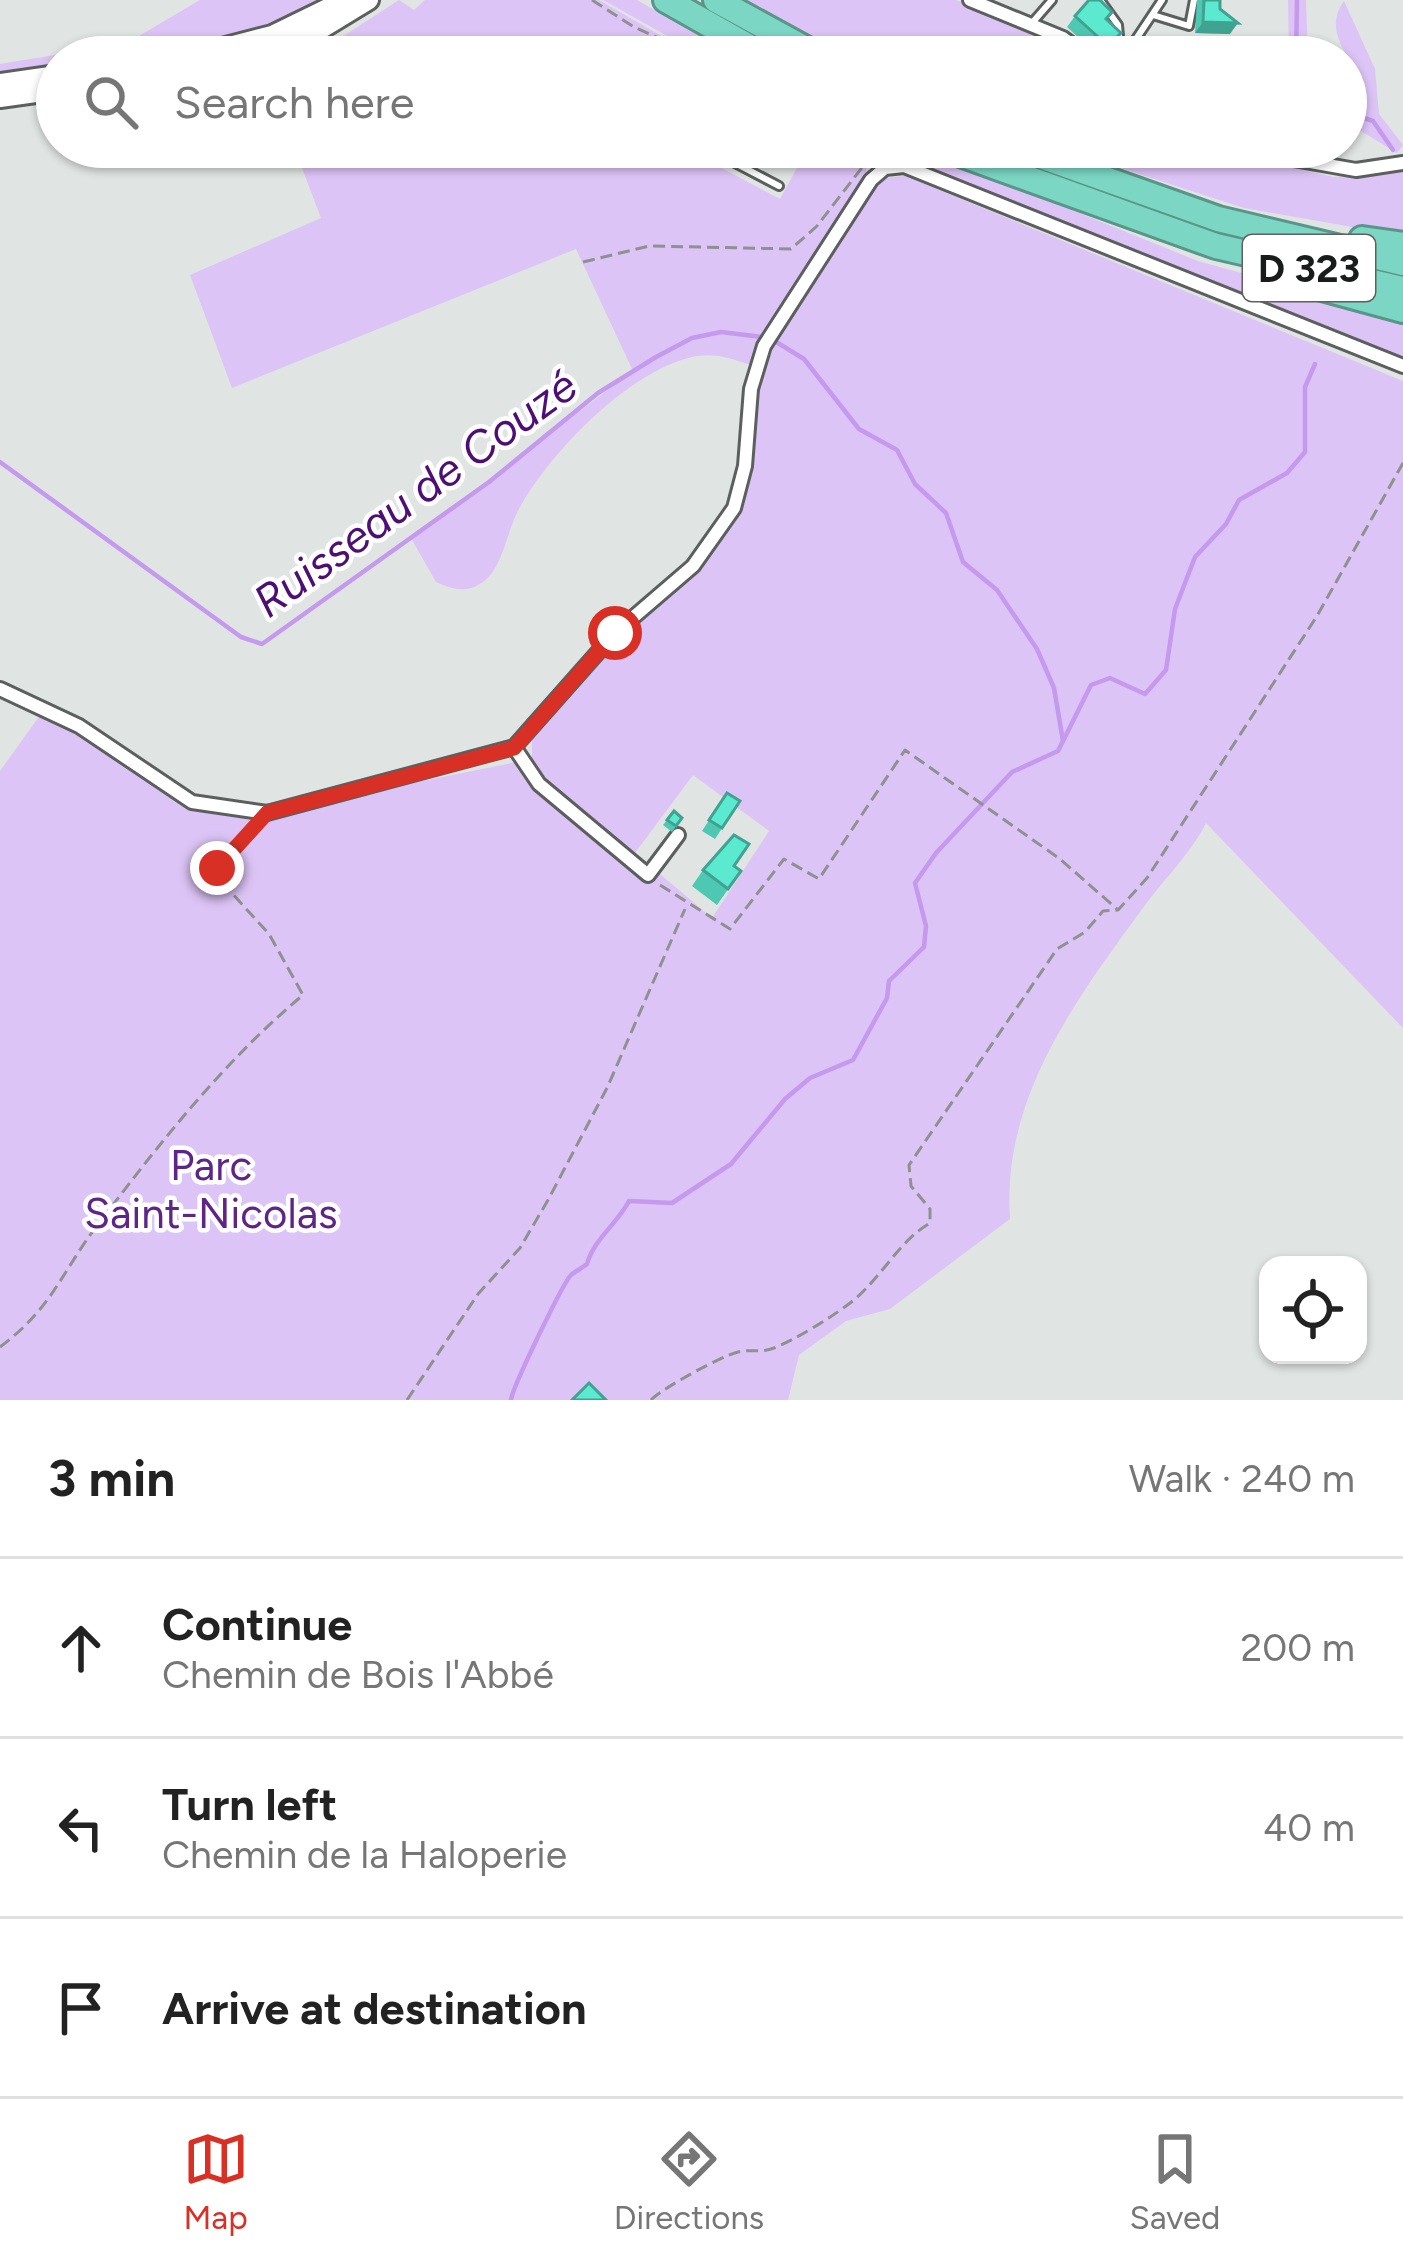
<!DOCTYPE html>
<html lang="en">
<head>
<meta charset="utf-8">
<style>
	body { margin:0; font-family:Figtree,sans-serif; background:#f6f6f6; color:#222 }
	.controls { position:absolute; right:36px; bottom:36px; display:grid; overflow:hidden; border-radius:24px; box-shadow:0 3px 9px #0004 }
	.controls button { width:108px; height:108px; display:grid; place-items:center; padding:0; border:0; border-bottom:3px solid #e0e0e0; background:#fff; color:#222; font:60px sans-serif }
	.stop { position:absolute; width:36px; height:36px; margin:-27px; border:9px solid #d93025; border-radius:50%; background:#fff }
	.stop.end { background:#d93025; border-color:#fff; box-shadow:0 3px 12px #0008 }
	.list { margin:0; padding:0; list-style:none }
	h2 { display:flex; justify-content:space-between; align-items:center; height:156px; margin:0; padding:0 48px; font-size:51px }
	h2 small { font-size:39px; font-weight:400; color:#767676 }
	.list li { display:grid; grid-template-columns:78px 1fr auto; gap:36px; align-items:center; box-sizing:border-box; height:180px; padding:0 48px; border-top:3px solid #e0e0e0 }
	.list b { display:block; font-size:45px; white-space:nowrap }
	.list p { margin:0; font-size:39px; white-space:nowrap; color:#767676 }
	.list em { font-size:39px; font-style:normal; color:#767676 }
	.icon { flex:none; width:66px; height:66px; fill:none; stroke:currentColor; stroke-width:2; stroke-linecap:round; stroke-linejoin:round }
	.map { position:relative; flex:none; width:1403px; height:1400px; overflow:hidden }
	.search { position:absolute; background:#fff; box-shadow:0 3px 9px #0004; left:36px; right:36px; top:36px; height:132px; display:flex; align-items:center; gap:30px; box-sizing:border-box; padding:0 42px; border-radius:66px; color:#767676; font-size:45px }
	.sheet { height:696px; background:#fff }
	nav { display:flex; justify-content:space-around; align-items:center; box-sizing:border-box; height:168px; border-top:3px solid #e0e0e0; background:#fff; font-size:33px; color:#767676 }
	nav a { display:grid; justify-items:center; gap:6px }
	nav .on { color:#d93025 }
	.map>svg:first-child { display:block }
</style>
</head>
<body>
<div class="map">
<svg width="1403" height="1400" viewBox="0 0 1403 1400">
	<rect width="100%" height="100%" fill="#e0e4e3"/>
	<!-- green -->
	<g fill="#ddc4f6" fill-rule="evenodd">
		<path d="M200,0H326C238,41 154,57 57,57V66L0,74V64L127,43Z"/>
		<polygon points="399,0 414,10 425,0 599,0 698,57 311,57"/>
		<polygon points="603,0 637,0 738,57 705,57"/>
		<polygon points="742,0 956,0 1046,35 1079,57 845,57"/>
		<polygon points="1288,0 1306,0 1308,57 1289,57"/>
		<path d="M1344,1L1375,69L1379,114L1403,145L1397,153L1346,122V97L1362,98L1365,84C1350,58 1322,30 1344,1Z"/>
		<path d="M294,147H720L712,163L780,199L804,155L789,147H855L867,161L866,177L773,318L751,365C732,359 717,353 697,356C632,367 547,455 518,511C506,533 503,570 480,584C466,593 451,589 436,582L411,538L633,371L576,249L232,388L190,275L321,218Z"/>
		<polygon points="876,147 916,147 1198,261 1403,318 1403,361"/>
		<polygon points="1056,147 1203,147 1334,177 1403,171 1403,236 1244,208"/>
		<path d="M905,176L1403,381V1028L1206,823C1190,855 1161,882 1140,912C1072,1005 1002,1100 1010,1219L890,1309L846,1321L799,1355L788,1400H0V771L43,711L107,748L185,804L238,818L285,815L357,794L532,759V738L594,664L625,629L691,575L738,512L761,368L776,335L878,179ZM693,775L769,831L712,918L635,853Z"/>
	</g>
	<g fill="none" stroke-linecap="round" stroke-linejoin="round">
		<!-- stream -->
		<g stroke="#c599ee" stroke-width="4.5">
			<polyline points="1296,57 1297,0"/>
			<polyline points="1346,112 1373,121 1393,150"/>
			<polyline points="773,340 804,359 859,429 897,450 915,484 946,513 963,562 997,590 1037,649 1054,688 1063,741"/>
			<polyline points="0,462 241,637 262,644 489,482 598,393 656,357 692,338 721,332 762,337"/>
			<path d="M511,1400C512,1388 563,1283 571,1275C576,1271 582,1268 587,1264C594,1239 617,1224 629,1201L672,1203L731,1164L785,1099L810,1078L853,1060L887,998L889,981L924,947L926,926L915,883L936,853L1012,772L1058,751L1091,685L1110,678L1145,694L1166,670L1175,609L1195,557L1226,524L1239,500L1287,473L1305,452V387L1315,364"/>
		</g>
		<defs>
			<g id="lane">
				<polyline points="1100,0 1118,25 1121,57"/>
				<polyline points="1153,15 1189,26 1194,0"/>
				<polyline points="1032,23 1052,0"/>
				<polyline points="1124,57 1162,0"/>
				<polyline points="731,147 735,163 779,186"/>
				<polyline points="862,147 885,168"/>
			</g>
			<g id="street">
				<polyline points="970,0 1063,38 1088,57"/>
				<polyline points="1226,147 1356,170 1403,163"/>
				<polyline points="0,689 79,726 192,802 267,813 514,747 615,633 693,566 734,508 745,466 751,389 764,346 871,180 885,168 904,166 1403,366"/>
				<polyline points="514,747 539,784 648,875 678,835"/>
			</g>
			<g id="secondary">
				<polyline points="187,57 272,35 344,0"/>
				<polyline points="254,57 310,36 369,0"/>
				<polyline points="0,83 57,75"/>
				<polyline points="0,98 57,90"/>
			</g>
			<g id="highway">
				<polyline points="666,0 767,57"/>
				<polyline points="716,0 820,57"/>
				<polyline points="941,147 1216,246 1403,289"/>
				<polyline points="1015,147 1218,219 1403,263"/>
				<polyline points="1362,239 1403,245"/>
				<polyline points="1300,282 1403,310"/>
			</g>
		</defs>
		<!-- lane casing -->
		<use href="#lane" stroke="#5b5f5e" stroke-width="12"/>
		<!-- street casing -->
		<use href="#street" stroke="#5b5f5e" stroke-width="18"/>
		<!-- secondary casing -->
		<use href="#secondary" stroke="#5b5f5e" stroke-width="24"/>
		<!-- highway casing -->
		<use href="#highway" stroke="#599588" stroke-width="30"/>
		<!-- path -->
		<g stroke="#8e9190" stroke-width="3" stroke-dasharray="12 6" stroke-linecap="butt">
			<polyline points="592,0 634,27 701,57"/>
			<polyline points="159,57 170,55"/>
			<polyline points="583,262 649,246 791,249 817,226 864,165"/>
			<polyline points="660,885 730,929 784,859 819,879 905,750 1060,859 1117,909"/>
			<path d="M0,1347C52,1308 60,1275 96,1227C159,1144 223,1062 303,995L269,934L220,880L217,868L255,824"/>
			<polyline points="407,1400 478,1294 520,1248 548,1200 607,1088 685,909"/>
			<path d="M651,1400C661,1389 721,1356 738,1352C750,1349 762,1353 774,1348C796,1339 827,1320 846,1306C879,1283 897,1242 930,1223V1209L911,1186L909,1165L1057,949L1085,932L1103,911L1118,910L1147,878L1317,616L1403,463"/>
		</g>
		<!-- lane -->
		<use href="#lane" stroke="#fff" stroke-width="6"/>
		<!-- street -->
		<use href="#street" stroke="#fff" stroke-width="12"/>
		<!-- secondary -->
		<use href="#secondary" stroke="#fff" stroke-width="18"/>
		<!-- highway -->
		<use href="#highway" stroke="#7bd6c3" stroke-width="24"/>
	</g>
	<!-- wall -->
	<g fill="#4ec8b3">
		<polygon points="1197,0 1220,0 1220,9 1230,34 1195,33"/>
		<polygon points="1075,16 1107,20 1121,33 1100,57 1067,27"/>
		<polygon points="727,793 740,801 715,839 702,831"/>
		<polygon points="682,818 672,832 663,825 667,820"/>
		<polygon points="734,866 741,871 717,905 692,886 703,870"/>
	</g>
	<!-- shaded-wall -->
	<polygon fill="#40a392" points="1203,22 1238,23 1230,34 1195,33"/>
	<!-- building -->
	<g fill="#5be9d0" stroke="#40a392" stroke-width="3">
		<polygon points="1089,0 1100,0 1112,12 1106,19 1121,33 1108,46 1075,16"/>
		<polygon points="1204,0 1220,0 1220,9 1238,23 1203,22"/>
		<polygon points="727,793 740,801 722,828 709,820"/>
		<polygon points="674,811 682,818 676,826 667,820"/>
		<polygon points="734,835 749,844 734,866 741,871 728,889 703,870"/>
		<polygon points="589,1383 606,1400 572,1400"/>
	</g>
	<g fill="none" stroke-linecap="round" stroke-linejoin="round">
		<!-- route -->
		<polyline stroke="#d93025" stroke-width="15" points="217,868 267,813 514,748 615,633"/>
	</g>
	<g text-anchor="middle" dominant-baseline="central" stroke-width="9" stroke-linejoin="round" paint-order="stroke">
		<!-- shield labels -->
		<rect fill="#fff" stroke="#5f605f" stroke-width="3" x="1243" y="235" width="132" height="66" rx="9"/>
		<g font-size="39" font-weight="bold" fill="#1a1c1b">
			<text x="1309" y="268">D 323</text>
		</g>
		<!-- park labels -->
		<g font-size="42" fill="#5e2587" stroke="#fff">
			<text x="211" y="1165">Parc<tspan x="211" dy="48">Saint-Nicolas</tspan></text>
		</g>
		<!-- water labels -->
		<g font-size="45" font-style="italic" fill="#4d0f74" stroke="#fff">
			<text transform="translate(415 493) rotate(-36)">Ruisseau de Couzé</text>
		</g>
	</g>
</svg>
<div class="controls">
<button><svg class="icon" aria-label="locate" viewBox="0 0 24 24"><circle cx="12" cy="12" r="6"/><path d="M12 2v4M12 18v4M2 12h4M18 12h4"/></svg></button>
</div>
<div class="stop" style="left:615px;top:633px"></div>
<div class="stop end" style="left:217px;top:868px"></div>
<div class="search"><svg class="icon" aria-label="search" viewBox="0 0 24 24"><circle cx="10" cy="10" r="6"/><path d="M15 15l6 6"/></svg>Search here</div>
</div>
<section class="sheet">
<h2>3 min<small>Walk · 240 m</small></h2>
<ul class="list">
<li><svg class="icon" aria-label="ahead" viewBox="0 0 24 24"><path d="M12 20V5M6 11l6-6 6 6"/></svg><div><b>Continue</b><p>Chemin de Bois l'Abbé</p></div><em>200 m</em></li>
<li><svg class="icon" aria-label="left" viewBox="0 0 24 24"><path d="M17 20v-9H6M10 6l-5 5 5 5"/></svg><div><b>Turn left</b><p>Chemin de la Haloperie</p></div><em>40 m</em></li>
<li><svg class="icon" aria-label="arrive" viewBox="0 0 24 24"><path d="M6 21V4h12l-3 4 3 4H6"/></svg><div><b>Arrive at destination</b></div></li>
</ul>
</section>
<nav>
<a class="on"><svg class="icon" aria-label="map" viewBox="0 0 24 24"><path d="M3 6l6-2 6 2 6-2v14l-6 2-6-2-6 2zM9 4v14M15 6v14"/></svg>Map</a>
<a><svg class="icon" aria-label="directions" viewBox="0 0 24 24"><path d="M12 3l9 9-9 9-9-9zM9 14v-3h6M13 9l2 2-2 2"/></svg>Directions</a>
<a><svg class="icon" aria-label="saved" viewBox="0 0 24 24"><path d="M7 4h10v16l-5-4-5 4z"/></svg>Saved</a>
</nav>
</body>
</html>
